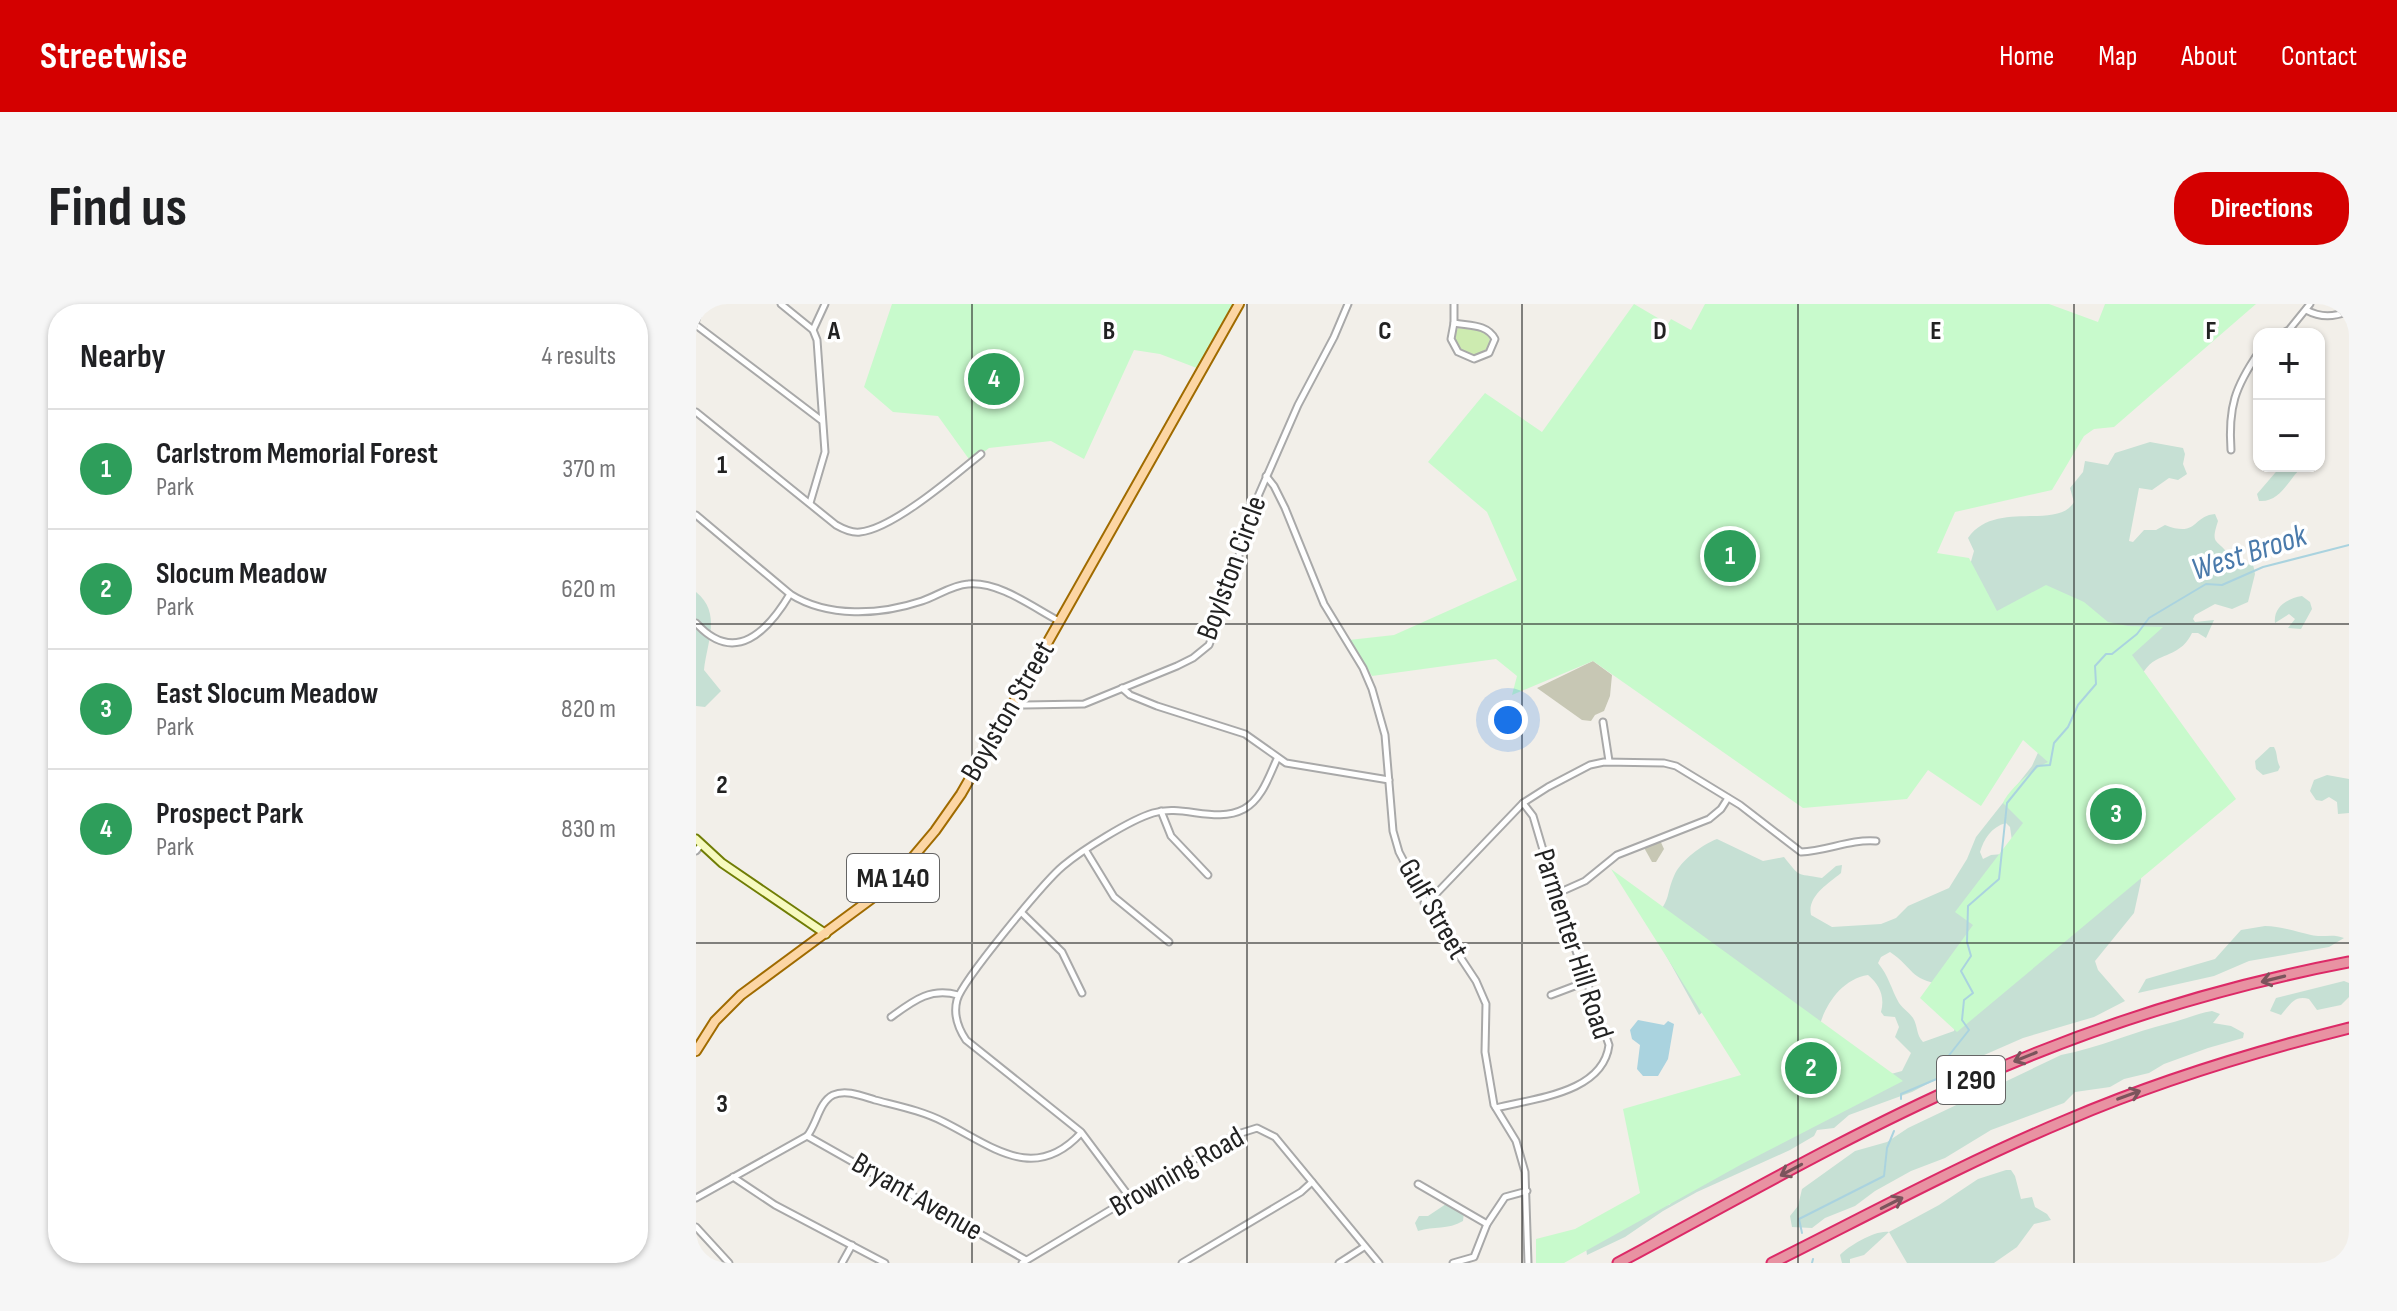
<!DOCTYPE html>
<html lang="en">
<head>
<meta charset="utf-8">
<style>
	body { margin:0; font-family:"Sofia Sans Condensed",sans-serif; background:#f6f6f6; color:#202124 }
	.controls { position:absolute; right:24px; top:24px; display:grid; overflow:hidden; border-radius:16px; box-shadow:0 2px 6px #0004 }
	.controls button { width:72px; height:72px; display:grid; place-items:center; padding:0; border:0; border-bottom:2px solid #e0e0e0; background:#fff; color:#202124; font:40px sans-serif }
	.you { position:absolute; left:812px; top:416px; width:28px; height:28px; margin:-20px; border:6px solid #fff; border-radius:50%; background:#1a73e8; box-shadow:0 0 0 12px #1a73e833 }
	.badge { display:grid; place-items:center; width:52px; height:52px; border-radius:50%; background:#d40000; color:#fff; font-size:26px; font-weight:700 }
	.pin { position:absolute; translate:-50% -50%; border:4px solid #fff; box-shadow:0 2px 8px #0006 }
	.list { margin:0; padding:0; list-style:none }
	h2 { display:flex; justify-content:space-between; align-items:center; height:104px; margin:0; padding:0 32px; font-size:34px }
	h2 small { font-size:26px; font-weight:400; color:#757577 }
	.list li { display:grid; grid-template-columns:52px 1fr auto; gap:24px; align-items:center; box-sizing:border-box; height:120px; padding:0 32px; border-top:2px solid #e0e0e0 }
	.list b { display:block; font-size:30px; white-space:nowrap }
	.list p { margin:0; font-size:26px; white-space:nowrap; color:#757577 }
	.list em { font-size:26px; font-style:normal; color:#757577 }
	.map { position:relative; flex:none; width:1653px; height:959px; overflow:hidden; border-radius:32px }
	header { display:flex; align-items:center; gap:48px; box-sizing:border-box; height:112px; padding:0 40px; background:#d40000; color:#fff }
	header strong { font-size:38px }
	nav { display:flex; gap:44px; margin-inline-start:auto; font-size:28px }
	.intro { display:flex; align-items:center; justify-content:space-between; box-sizing:border-box; height:192px; padding:0 48px }
	h1 { margin:0; font-size:56px }
	.button { padding:20px 36px; border-radius:32px; background:#d40000; color:#fff; font-size:28px; font-weight:700 }
	main { display:flex; gap:48px; padding:0 48px }
	aside { flex:1; background:#fff; border-radius:32px; box-shadow:0 2px 6px #0004 }
	.map>svg:first-child { display:block }
</style>
</head>
<body>
<header>
<strong>Streetwise</strong>
<nav><a>Home</a><a>Map</a><a>About</a><a>Contact</a></nav>
</header>
<div class="intro"><h1>Find us</h1><a class="button">Directions</a></div>
<main>
<aside>
<h2>Nearby<small>4 results</small></h2>
<ul class="list">
<li><span class="badge" style="background:#2e9e5b">1</span><div><b>Carlstrom Memorial Forest</b><p>Park</p></div><em>370 m</em></li>
<li><span class="badge" style="background:#2e9e5b">2</span><div><b>Slocum Meadow</b><p>Park</p></div><em>620 m</em></li>
<li><span class="badge" style="background:#2e9e5b">3</span><div><b>East Slocum Meadow</b><p>Park</p></div><em>820 m</em></li>
<li><span class="badge" style="background:#2e9e5b">4</span><div><b>Prospect Park</b><p>Park</p></div><em>830 m</em></li>
</ul>
</aside>
<div class="map">
<svg width="1653" height="959" viewBox="0 0 1653 959">
	<rect width="100%" height="100%" fill="#f2efe9"/>
	<!-- construction -->
	<g fill="#c7c7b4">
		<polygon points="897,357 916,371 914,392 908,407 899,411 895,417 886,416 841,384"/>
		<polygon points="963,534 968,545 960,558 956,558 946,540"/>
	</g>
	<!-- grass -->
	<polygon fill="#cdebb0" points="762,24 789,27 794,35 792,44 779,52 763,46 758,33"/>
	<!-- wetland -->
	<g fill="#c6e0d4" fill-rule="evenodd">
		<path d="M1454,138L1487,144L1489,150L1487,160L1491,170L1482,176L1473,174L1456,186L1443,184L1433,237L1437,238L1448,226H1460L1469,221C1502,234 1496,212 1519,210L1522,217C1514,242 1521,234 1533,251C1535,255 1537,258 1541,262L1557,260L1559,270L1552,298L1536,305L1519,300L1499,311L1497,315L1499,318L1518,316L1510,334L1502,329H1496C1487,347 1476,348 1460,356C1451,360 1444,374 1438,381L1445,577L1438,609L1399,657L1402,666L1429,697L1398,713L1327,734L1279,755L1216,788L1153,811L1138,824L1121,826L1118,832L1094,846L1001,888L967,907L929,933L891,951L890,944L965,902L973,901L992,883L1049,775L1015,701L1003,711L967,646L960,612C975,595 970,590 978,572C984,557 1007,540 1021,535L1067,557L1088,553C1105,574 1099,569 1126,574L1140,562L1146,561L1145,569C1132,580 1111,592 1115,611L1136,623L1185,620L1200,614L1212,602L1253,584L1271,555L1280,533L1336,462L1350,431L1221,246L1274,261L1278,247L1272,234C1299,195 1361,227 1378,198L1374,184L1387,168L1389,157L1412,161L1419,149ZM1310,519L1314,523L1316,537L1307,550L1295,551L1287,555L1284,548C1288,535 1295,523 1310,519ZM1194,648C1218,664 1213,676 1246,680L1261,715L1258,727L1227,738C1220,731 1222,722 1217,714C1213,708 1207,705 1203,699C1195,685 1193,672 1182,659L1185,653ZM1172,671C1184,681 1189,693 1185,708L1188,712L1199,713L1203,723L1199,733L1215,749L1206,767L1195,770L1124,720C1131,698 1147,675 1172,671Z"/>
		<path d="M1585,162H1607C1593,174 1585,199 1563,197L1561,190Z"/>
		<path d="M0,288C26,309 11,338 8,366L25,387L9,403L0,402Z"/>
		<path d="M1606,292L1614,298L1616,305L1605,325L1592,324L1599,315L1593,310L1579,319C1577,303 1592,294 1606,292Z"/>
		<path d="M1574,443H1578C1582,450 1580,456 1584,463L1582,467L1567,471L1560,465L1559,457Z"/>
		<polygon points="1631,471 1653,475 1653,509 1642,510 1641,498 1633,493 1626,497 1620,496 1614,487 1618,476"/>
		<path d="M1569,622C1584,622 1601,628 1615,631C1627,634 1636,629 1648,634L1633,643L1553,657L1518,672L1442,689L1450,675L1519,655L1545,626Z"/>
		<path d="M1648,677L1653,679V693L1645,701L1621,706L1613,695C1598,691 1594,701 1585,711L1574,707L1580,694Z"/>
		<path d="M1516,707L1524,710L1517,719L1535,722L1548,729L1547,734L1512,744L1468,760L1453,769L1428,775L1414,783L1379,788L1368,799L1295,826L1249,854L1215,867L1179,887L1159,902L1129,914L1116,924L1096,923L1094,912L1102,902L1106,885L1159,847L1191,838L1212,824L1365,751C1402,744 1437,728 1474,719C1488,716 1501,709 1516,707Z"/>
		<path d="M1310,866H1315L1319,872L1325,895L1336,893L1339,903L1351,910L1355,916L1338,920L1321,943L1298,959H1211L1193,928L1168,951L1154,955V959H1146L1144,951C1153,941 1182,925 1193,928L1243,901L1282,875Z"/>
		<path d="M750,900L768,908L767,917C752,926 738,922 722,927L719,919L723,912H732Z"/>
	</g>
	<!-- park -->
	<g fill="#c8facc">
		<polygon points="196,0 543,0 506,66 464,50 438,46 388,155 355,137 293,144 275,158 242,112 197,108 168,83"/>
		<path d="M938,0L972,20L975,15L995,26L1009,0H1353L1402,18L1409,0H1560L1418,123L1398,125L1388,132L1356,186L1259,208L1241,249L1273,254L1301,307L1350,281L1388,298L1412,318L1432,322L1467,323L1436,351L1540,495L1261,728L1224,694L1277,621L1259,608L1327,519L1307,499C1312,486 1338,464 1352,458L1327,436L1285,502L1232,466L1211,495L1107,504L897,357L816,391L821,372L800,355L676,372L653,336L698,331L821,276L791,208L732,158L789,89L846,128Z"/>
		<polygon points="915,565 1207,777 1046,860 868,959 840,959 840,935 879,925 944,889 927,805 1045,771"/>
	</g>
	<!-- water -->
	<polygon fill="#aad3df" points="942,716 968,721 972,717 978,720 972,755 962,772 947,772 941,765 944,741 936,735 934,726"/>
	<g fill="none" stroke-linecap="round" stroke-linejoin="round">
		<!-- stream -->
		<g stroke="#aad3df" stroke-width="2">
			<polyline points="1205,795 1205,790 1243,774 1243,764 1273,726 1266,716 1268,696 1277,689 1265,667 1275,652 1271,638 1272,602 1303,575 1311,499 1341,462 1354,461 1358,439 1372,423 1382,401 1400,380 1399,362 1410,350 1416,350 1441,330 1453,314 1510,280 1526,281 1567,263 1653,241"/>
			<polyline points="1106,929 1103,915 1188,872 1191,844 1198,827"/>
			<polyline points="1116,959 1117,955"/>
		</g>
		<defs>
			<g id="street">
				<polyline points="85,0 117,26"/>
				<polyline points="758,0 758,19"/>
				<path d="M1610,6C1625,14 1638,13 1653,7"/>
				<polyline points="0,16 4,0"/>
				<path d="M758,19C774,22 791,20 799,35L793,49L778,55L762,48L755,35Z"/>
				<polyline points="0,21 125,116"/>
				<polyline points="1585,30 1593,26 1614,0"/>
				<path d="M0,108L140,221C147,225 156,229 164,228C197,225 259,171 285,150"/>
				<path d="M1535,146C1532,103 1539,83 1563,48"/>
				<polyline points="570,172 578,182 589,204 628,300 667,364 676,385 689,431 697,527 703,548 735,609 780,677 790,700 789,748 798,801 820,837 829,868 832,959"/>
				<polyline points="114,199 129,148 121,36 117,26 129,0"/>
				<path d="M0,211L94,290C132,314 184,311 226,297C241,292 256,281 272,280C303,277 338,304 363,317"/>
				<path d="M0,319C39,362 72,327 94,290"/>
				<polyline points="426,384 434,391 461,402 549,430 590,459 693,476"/>
				<polyline points="319,396 328,401 388,400 481,362 497,354 513,341 531,293 556,206 602,101 638,33 652,0"/>
				<polyline points="907,418 913,457"/>
				<polyline points="465,507 475,532 512,571"/>
				<polyline points="0,547 5,541"/>
				<polyline points="390,547 418,593 473,638"/>
				<polyline points="860,590 889,577 921,551 1013,515 1025,505 1032,494"/>
				<path d="M728,599L737,593L827,499L852,483L894,461L908,458L968,459L980,462L1044,501L1105,548C1131,547 1154,535 1180,537"/>
				<polyline points="326,609 366,648 386,689"/>
				<polyline points="855,691 892,677"/>
				<path d="M195,713C217,697 234,683 262,691"/>
				<path d="M800,804C839,794 907,789 913,741L860,590L837,512L827,499"/>
				<polyline points="111,832 330,956"/>
				<polyline points="37,873 79,901 189,959"/>
				<polyline points="722,880 791,920"/>
				<path d="M0,894L111,832C121,820 123,798 137,791C150,785 166,792 179,796C202,802 227,807 248,818C296,842 338,880 385,829"/>
				<path d="M435,895L385,828L270,736C262,724 257,711 261,696C266,677 349,577 367,562C386,546 434,516 457,509C487,500 520,520 548,505C566,495 573,472 581,455"/>
				<polyline points="0,923 33,959"/>
				<polyline points="146,959 156,941"/>
				<polyline points="326,959 539,831 561,824 579,833 683,959"/>
				<polyline points="486,959 605,888 616,878"/>
				<polyline points="643,959 668,943"/>
				<polyline points="757,959 778,953 791,920 809,893 831,887"/>
			</g>
			<polyline id="secondary" points="0,535 26,559 130,630"/>
			<polyline id="primary" points="0,747 19,717 45,691 175,595 212,559 239,527 265,490 319,396 543,0"/>
			<g id="highway">
				<path d="M922,959C1038,897 1152,831 1272,778C1394,723 1522,683 1653,658"/>
				<path d="M1076,959C1174,910 1270,858 1371,816C1462,777 1557,748 1653,724"/>
			</g>
		</defs>
		<!-- street casing -->
		<use href="#street" stroke="#a9a9a9" stroke-width="9"/>
		<!-- secondary casing -->
		<use href="#secondary" stroke="#707d05" stroke-width="11"/>
		<!-- primary casing -->
		<use href="#primary" stroke="#a06b00" stroke-width="12"/>
		<!-- highway casing -->
		<use href="#highway" stroke="#dc2a67" stroke-width="13"/>
		<!-- street -->
		<use href="#street" stroke="#fff" stroke-width="5"/>
		<!-- secondary -->
		<use href="#secondary" stroke="#f7fabf" stroke-width="7"/>
		<!-- primary -->
		<use href="#primary" stroke="#fcd6a4" stroke-width="8"/>
		<!-- highway -->
		<use href="#highway" stroke="#e892a2" stroke-width="9"/>
	</g>
	<!-- one-way arrows -->
	<defs><path id="oneway-shaft" d="M-6 0H5M1.5-3L5.5 0L1.5 3" fill="none" stroke-width="1.6" stroke-linecap="round" stroke-linejoin="round" transform="scale(2)"/></defs>
	<g stroke="#7b545c">
		<use href="#oneway-shaft" transform="translate(1577 675) rotate(166)"/>
		<use href="#oneway-shaft" transform="translate(1329 753) rotate(158)"/>
		<use href="#oneway-shaft" transform="translate(1433 791) rotate(-20)"/>
		<use href="#oneway-shaft" transform="translate(1095 866) rotate(152)"/>
		<use href="#oneway-shaft" transform="translate(1196 899) rotate(-27)"/>
	</g>
	<!-- grid -->
	<path fill="none" stroke="#222" stroke-width="2" stroke-opacity="0.55" d="M276,0V959M551,0V959M826,0V959M1102,0V959M1378,0V959M0,320H1653M0,639H1653"/>
	<g text-anchor="middle" dominant-baseline="central" stroke-width="7" stroke-linejoin="round" paint-order="stroke">
		<!-- shield labels -->
		<g fill="#fff" stroke="#646464" stroke-width="2">
			<rect x="151" y="550" width="92" height="48" rx="6"/>
			<rect x="1241" y="752" width="68" height="48" rx="6"/>
		</g>
		<g font-size="28" font-weight="bold" fill="#222">
			<text x="197" y="574">MA 140</text>
			<text x="1275" y="776">I 290</text>
		</g>
		<!-- street labels -->
		<g font-size="30" fill="#222" stroke="#fff">
			<text transform="translate(536 264) rotate(-70)">Boylston Circle</text>
			<text transform="translate(312 407) rotate(-60)">Boylston Street</text>
			<text transform="translate(737 605) rotate(60)">Gulf Street</text>
			<text transform="translate(877 640) rotate(72)">Parmenter Hill Road</text>
			<text transform="translate(481 868) rotate(-30)">Browning Road</text>
			<text transform="translate(221 893) rotate(30)">Bryant Avenue</text>
		</g>
		<!-- water labels -->
		<g font-size="32" font-style="italic" fill="#4a7aab" stroke="#fff">
			<text transform="translate(1553 249) rotate(-18)">West Brook</text>
		</g>
	</g>
	<g font-size="26" text-anchor="middle" font-weight="bold" fill="#222" stroke="#fff" stroke-width="7" stroke-linejoin="round" paint-order="stroke">
		<text x="138" y="35">A</text>
		<text x="413" y="35">B</text>
		<text x="689" y="35">C</text>
		<text x="964" y="35">D</text>
		<text x="1240" y="35">E</text>
		<text x="1515" y="35">F</text>
		<text x="26" y="169">1</text>
		<text x="26" y="489">2</text>
		<text x="26" y="808">3</text>
	</g>
</svg>
<div class="controls">
<button>+</button>
<button>−</button>
</div>
<div class="you"></div>
<div class="pin badge" style="left:1034px;top:252px;background:#2e9e5b">1</div>
<div class="pin badge" style="left:1115px;top:764px;background:#2e9e5b">2</div>
<div class="pin badge" style="left:1420px;top:510px;background:#2e9e5b">3</div>
<div class="pin badge" style="left:298px;top:75px;background:#2e9e5b">4</div>
</div>
</main>
</body>
</html>
